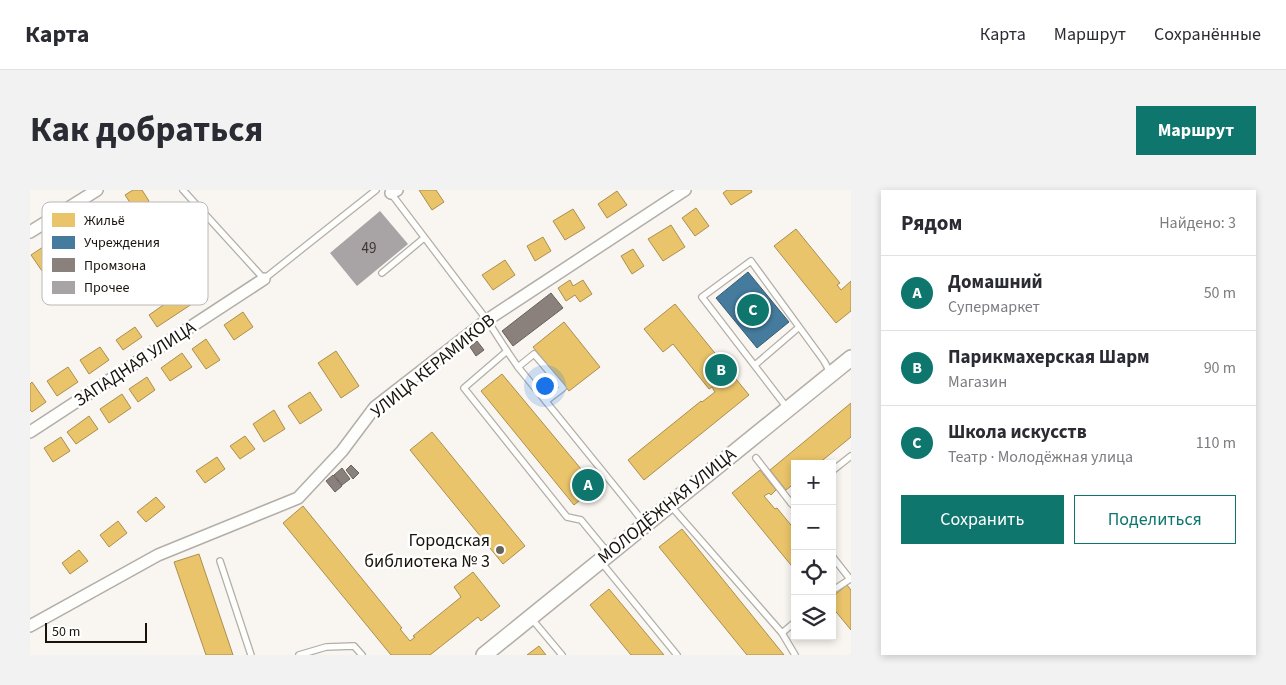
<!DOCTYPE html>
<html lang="ru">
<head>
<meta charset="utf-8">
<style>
	body { margin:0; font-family:"Source Sans 3",sans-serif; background:#f2f2f3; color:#2b2b33 }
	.controls { position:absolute; right:15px; bottom:15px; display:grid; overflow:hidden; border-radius:0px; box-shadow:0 2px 8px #0003 }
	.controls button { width:45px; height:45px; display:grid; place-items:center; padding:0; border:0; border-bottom:1px solid #e1e1e2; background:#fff; color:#2b2b33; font:25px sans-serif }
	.scale { position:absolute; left:15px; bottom:12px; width:102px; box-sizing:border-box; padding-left:5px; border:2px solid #1a130c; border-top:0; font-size:14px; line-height:18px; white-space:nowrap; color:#1a130c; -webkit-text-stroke:4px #fff; paint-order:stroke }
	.you { position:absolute; left:514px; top:195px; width:18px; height:18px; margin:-12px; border:4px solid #fff; border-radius:50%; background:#1a73e8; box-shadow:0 0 0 8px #1a73e833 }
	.badge { display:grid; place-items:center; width:32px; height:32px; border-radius:50%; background:#0f766e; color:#fff; font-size:16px; font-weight:700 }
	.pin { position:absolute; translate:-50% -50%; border:2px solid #fff; box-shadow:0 1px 5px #0006 }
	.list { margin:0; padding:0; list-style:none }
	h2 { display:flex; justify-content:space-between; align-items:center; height:65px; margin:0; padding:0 20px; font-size:21px }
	h2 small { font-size:16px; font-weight:400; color:#7c7c81 }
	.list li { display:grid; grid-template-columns:32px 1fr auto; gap:15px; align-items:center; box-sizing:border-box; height:75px; padding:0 20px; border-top:1px solid #e1e1e2 }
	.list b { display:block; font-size:19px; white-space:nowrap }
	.list p { margin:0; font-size:16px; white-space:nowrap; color:#7c7c81 }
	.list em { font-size:16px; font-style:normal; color:#7c7c81 }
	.actions { display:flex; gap:10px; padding:15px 20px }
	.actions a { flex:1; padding:11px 0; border:1px solid #0f766e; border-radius:0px; text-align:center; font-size:18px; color:#0f766e }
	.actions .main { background:#0f766e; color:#fff }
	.icon { flex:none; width:28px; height:28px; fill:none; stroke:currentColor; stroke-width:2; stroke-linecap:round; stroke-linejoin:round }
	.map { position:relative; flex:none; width:821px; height:465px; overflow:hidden; border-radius:0px }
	header { display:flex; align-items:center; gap:30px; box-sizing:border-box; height:70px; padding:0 25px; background:#fff; border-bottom:1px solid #e1e1e2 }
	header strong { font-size:24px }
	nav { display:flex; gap:28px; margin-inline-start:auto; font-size:18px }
	.intro { display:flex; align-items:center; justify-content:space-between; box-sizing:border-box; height:120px; padding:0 30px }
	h1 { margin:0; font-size:35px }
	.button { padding:12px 22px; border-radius:0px; background:#0f766e; color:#fff; font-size:18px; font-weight:700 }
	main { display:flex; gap:30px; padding:0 30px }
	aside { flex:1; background:#fff; border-radius:0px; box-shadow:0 2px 8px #0003 }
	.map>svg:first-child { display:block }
</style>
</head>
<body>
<header>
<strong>Карта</strong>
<nav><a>Карта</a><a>Маршрут</a><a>Сохранённые</a></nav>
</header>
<div class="intro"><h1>Как добраться</h1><a class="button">Маршрут</a></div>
<main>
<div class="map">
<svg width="821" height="465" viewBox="0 0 821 465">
	<rect width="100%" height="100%" fill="#f9f5f0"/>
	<!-- homes -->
	<g fill="#e9c46a" stroke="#ab8f4e">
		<polygon points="103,0 112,0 119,11 105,20 95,5"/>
		<polygon points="389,0 406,0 414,12 402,20"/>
		<polygon points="697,0 721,0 722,2 701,15 693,3"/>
		<polygon points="587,1 597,15 577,28 568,14"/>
		<polygon points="666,18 679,36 665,46 652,28"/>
		<polygon points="543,19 555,38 535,50 523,31"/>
		<polygon points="641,35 655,57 633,71 618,49"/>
		<polygon points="766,39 810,93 807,95 811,100 821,91 821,121 806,133 744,56"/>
		<polygon points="513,47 521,61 505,71 497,56"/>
		<polygon points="13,57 24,73 12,81 1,65"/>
		<polygon points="603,59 614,76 602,84 591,66"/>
		<polygon points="475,70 485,85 463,100 452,85"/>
		<polygon points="540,90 543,96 553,90 562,104 550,112 545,105 536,111 528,98"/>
		<polygon points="159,97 168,110 127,137 119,125"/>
		<polygon points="645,114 719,205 614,290 598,270 671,211 672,212 685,202 682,197 679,199 643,154 633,162 614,139"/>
		<polygon points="213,122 223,137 204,150 194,135"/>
		<polygon points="534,132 570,177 539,201 503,157"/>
		<polygon points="105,137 112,147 93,160 86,150"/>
		<polygon points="176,149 190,170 176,179 162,159"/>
		<polygon points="70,157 79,170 59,184 50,170"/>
		<polygon points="306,161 329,196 311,208 288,173"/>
		<polygon points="152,163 162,177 140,191 131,178"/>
		<polygon points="38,177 48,192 27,206 17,191"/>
		<polygon points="472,184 566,297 544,315 451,201"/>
		<polygon points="117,187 125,200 108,212 99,199"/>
		<polygon points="2,192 16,212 2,222 0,220 0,194"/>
		<polygon points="280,202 292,220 270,234 258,216"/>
		<polygon points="92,204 101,218 79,233 70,219"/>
		<polygon points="821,213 821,247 788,274 765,274 765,293 756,300 740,280"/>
		<polygon points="244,220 255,239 234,252 223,234"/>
		<polygon points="59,226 68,239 46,254 37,242"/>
		<polygon points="402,242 495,356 473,374 380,260"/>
		<polygon points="215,246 225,259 210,269 200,256"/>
		<polygon points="31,247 40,261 23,272 14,258"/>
		<polygon points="187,267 195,279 175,293 166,281"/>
		<polygon points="730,280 746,300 741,305 739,303 734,306 745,319 747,318 765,340 765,380 702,303"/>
		<polygon points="126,307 135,317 116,332 107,322"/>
		<polygon points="273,316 372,438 370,439 380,451 385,447 383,446 431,407 424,397 443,382 470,416 451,431 448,427 400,465 361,465 253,333"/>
		<polygon points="88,331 97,343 79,357 70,345"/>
		<polygon points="652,339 754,465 717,465 629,357"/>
		<polygon points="49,360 58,371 40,384 32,373"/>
		<polygon points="169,364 203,465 176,465 144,372"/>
		<polygon points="817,395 821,400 821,440 802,417 802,407"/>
		<polygon points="579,399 634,465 601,465 560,415"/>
		<polygon points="509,456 516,465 497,465"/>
	</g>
	<!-- public -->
	<polygon fill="#457b9d" stroke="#385c72" points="718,82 759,132 727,158 686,108"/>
	<!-- industry -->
	<g fill="#8a817c" stroke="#68605a">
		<polygon points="521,103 533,118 483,156 472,141"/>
		<polygon points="447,151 454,160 446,166 440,157"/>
		<polygon points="321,275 329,283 323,289 316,280"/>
		<polygon points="312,278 320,289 312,295 304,285"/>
		<polygon points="303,285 312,296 305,302 296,291"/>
	</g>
	<!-- building -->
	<polygon fill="#a8a4a5" points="350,21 378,54 327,96 300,63"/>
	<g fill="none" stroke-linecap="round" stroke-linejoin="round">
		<defs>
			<g id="lane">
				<polyline points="153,0 234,89 346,0"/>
				<polyline points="360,2 457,130 477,161"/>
				<polyline points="352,83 394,48"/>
				<polyline points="725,175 768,138"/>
				<polyline points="488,177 504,164 533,198 516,211"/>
				<polyline points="758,219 672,107 721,71 794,171 801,184"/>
				<polyline points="726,268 761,313"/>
				<polyline points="802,281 821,266"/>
				<polyline points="765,310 761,313 765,317"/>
				<polyline points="640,315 752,443 765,465"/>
				<polyline points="579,364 551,330 537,327 434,198 477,161 488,177 604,320 614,333"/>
				<polyline points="802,366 820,389 821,388"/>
				<polyline points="190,371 221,465"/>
				<polyline points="571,372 647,465"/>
				<polyline points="802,401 820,389"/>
				<polyline points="501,428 532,465"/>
				<polyline points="752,443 765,432"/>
				<polyline points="269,465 296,457 324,456 332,465"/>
			</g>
			<g id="street">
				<polyline points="361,3 367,0"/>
				<polyline points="0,42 67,0"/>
				<polyline points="0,242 234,89"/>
				<polyline points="0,436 128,365 268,308 312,261 345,217 457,130 655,0"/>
			</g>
			<polyline id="secondary" points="454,465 821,168"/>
		</defs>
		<!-- lane casing -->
		<use href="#lane" stroke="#b3aea8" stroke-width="8"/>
		<!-- street casing -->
		<use href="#street" stroke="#b3aea8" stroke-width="14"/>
		<!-- secondary casing -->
		<use href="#secondary" stroke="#b3aea8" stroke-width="18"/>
		<!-- lane -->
		<use href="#lane" stroke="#fefefd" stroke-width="5.5"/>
		<!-- street -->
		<use href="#street" stroke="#fefefd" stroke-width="11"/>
		<!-- secondary -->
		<use href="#secondary" stroke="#fefefd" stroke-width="15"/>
	</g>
	<!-- markers -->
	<circle fill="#68625c" stroke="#fff" stroke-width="2" cx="470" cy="360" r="5"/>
	<g text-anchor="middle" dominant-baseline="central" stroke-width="5" stroke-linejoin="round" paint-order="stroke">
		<!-- number labels -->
		<g font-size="15" fill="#3e3732">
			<text x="339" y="58">49</text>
		</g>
		<!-- street labels -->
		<g font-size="18" fill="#1a130c" stroke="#fff">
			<text transform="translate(105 174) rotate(-33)">ЗАПАДНАЯ УЛИЦА</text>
			<text transform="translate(403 176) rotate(-39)">УЛИЦА КЕРАМИКОВ</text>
			<text transform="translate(637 316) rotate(-39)">МОЛОДЁЖНАЯ УЛИЦА</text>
		</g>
		<!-- poi labels -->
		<g font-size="18" fill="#1a130c" stroke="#fff" text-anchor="end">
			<text x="460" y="350">Городская<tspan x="460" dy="21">библиотека № 3</tspan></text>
		</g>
	</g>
	<!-- legend -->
	<rect x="12" y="12" width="166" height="103" rx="8" fill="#fff" stroke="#bab8b6" stroke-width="1"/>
	<rect x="22" y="23" width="23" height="14" fill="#e9c46a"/>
	<rect x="22" y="46" width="23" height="13" fill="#457b9d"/>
	<rect x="22" y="68" width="23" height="14" fill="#8a817c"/>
	<rect x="22" y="91" width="23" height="13" fill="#a8a4a5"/>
	<g font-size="14" fill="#1a130c">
		<text x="54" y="35">Жильё</text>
		<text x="54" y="57">Учреждения</text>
		<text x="54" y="80">Промзона</text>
		<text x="54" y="102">Прочее</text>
	</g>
</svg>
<div class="controls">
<button>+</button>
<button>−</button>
<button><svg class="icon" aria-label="locate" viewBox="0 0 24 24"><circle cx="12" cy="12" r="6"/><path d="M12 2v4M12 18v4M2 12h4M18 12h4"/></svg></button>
<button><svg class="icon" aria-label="layers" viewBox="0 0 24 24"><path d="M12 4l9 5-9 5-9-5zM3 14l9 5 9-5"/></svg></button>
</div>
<div class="scale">50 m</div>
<div class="you"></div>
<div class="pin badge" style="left:558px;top:295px">A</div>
<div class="pin badge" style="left:691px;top:180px">B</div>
<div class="pin badge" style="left:723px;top:120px">C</div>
</div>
<aside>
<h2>Рядом<small>Найдено: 3</small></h2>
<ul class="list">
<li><span class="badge">A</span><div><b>Домашний</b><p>Супермаркет</p></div><em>50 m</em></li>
<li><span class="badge">B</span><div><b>Парикмахерская Шарм</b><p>Магазин</p></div><em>90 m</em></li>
<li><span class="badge">C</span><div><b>Школа искусств</b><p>Театр · Молодёжная улица</p></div><em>110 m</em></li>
</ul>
<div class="actions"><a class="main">Сохранить</a><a>Поделиться</a></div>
</aside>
</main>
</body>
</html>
